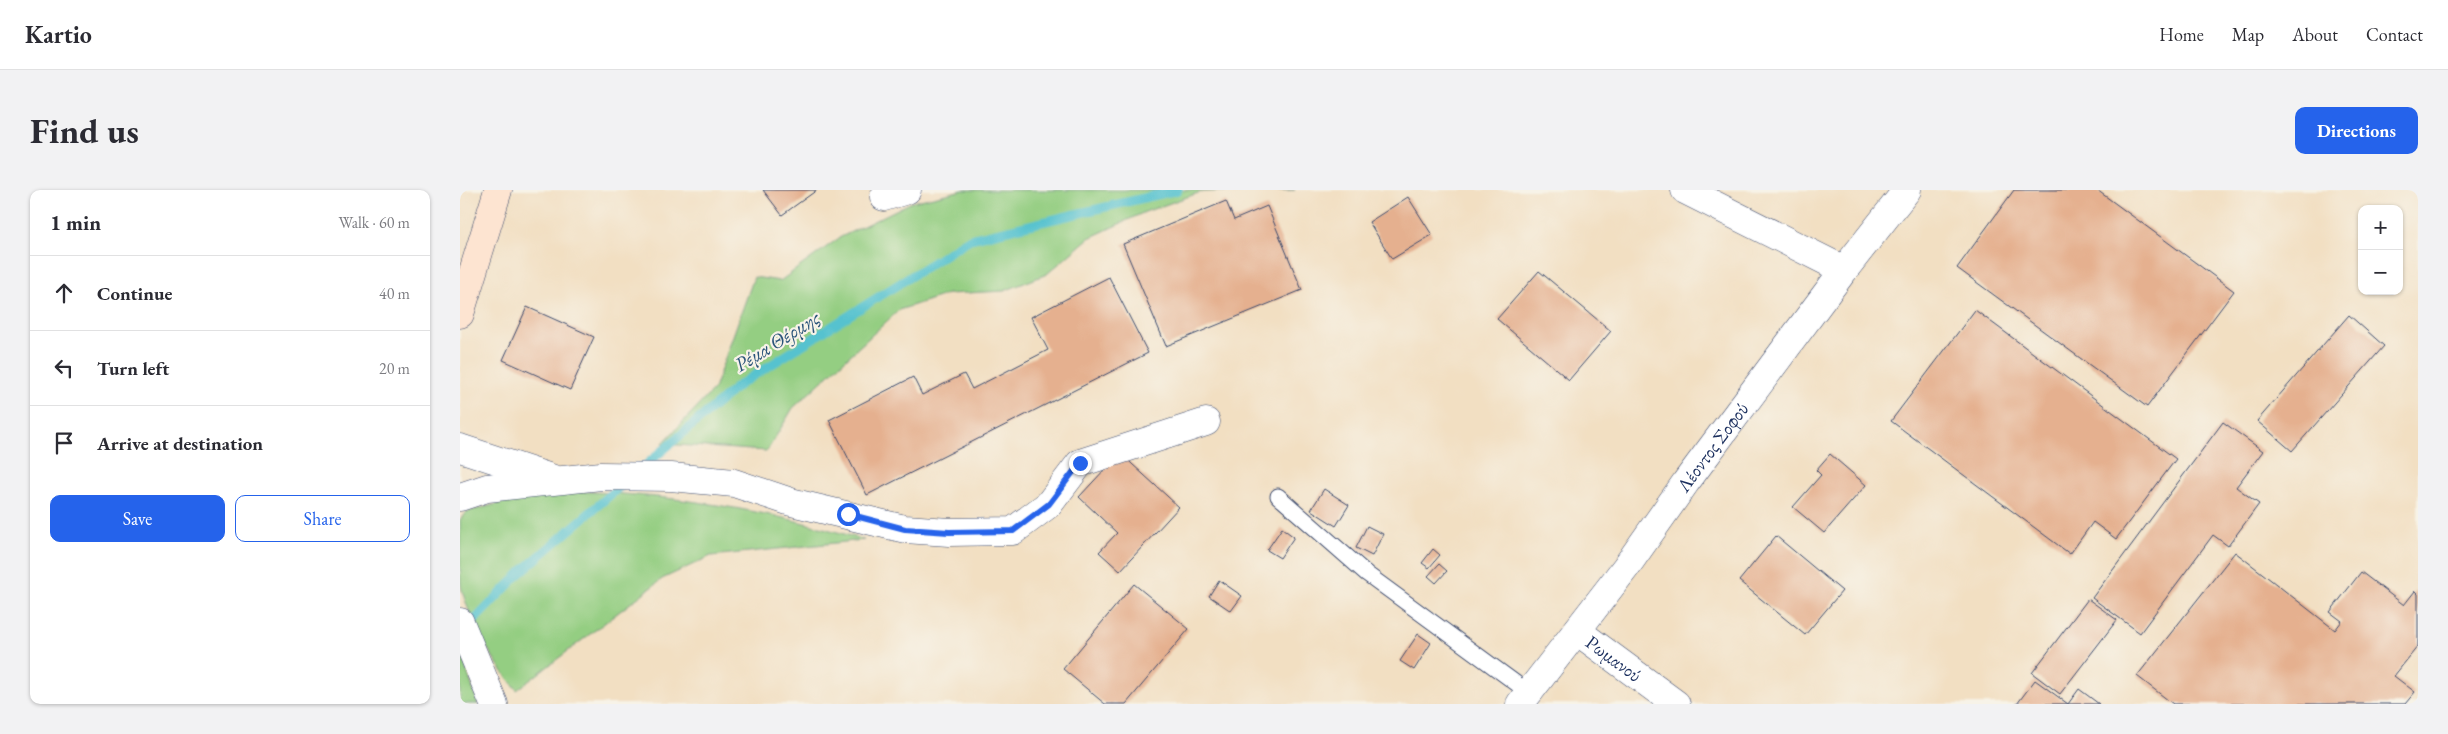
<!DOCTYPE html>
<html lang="en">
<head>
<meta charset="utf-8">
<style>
	body { margin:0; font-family:"EB Garamond",serif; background:#f2f2f3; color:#2b2b33 }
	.controls { position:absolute; right:15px; top:15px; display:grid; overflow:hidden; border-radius:10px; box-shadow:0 1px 4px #0004 }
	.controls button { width:45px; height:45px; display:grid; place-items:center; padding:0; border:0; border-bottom:1px solid #e1e1e2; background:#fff; color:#2b2b33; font:25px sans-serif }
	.stop { position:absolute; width:15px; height:15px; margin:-11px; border:4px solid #2563eb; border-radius:50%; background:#fff }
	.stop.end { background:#2563eb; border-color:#fff; box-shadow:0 1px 5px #0008 }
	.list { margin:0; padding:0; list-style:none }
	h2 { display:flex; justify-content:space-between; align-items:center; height:65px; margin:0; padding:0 20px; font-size:21px }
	h2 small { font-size:16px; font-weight:400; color:#7c7c81 }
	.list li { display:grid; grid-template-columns:32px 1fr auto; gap:15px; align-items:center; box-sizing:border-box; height:75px; padding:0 20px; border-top:1px solid #e1e1e2 }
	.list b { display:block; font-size:19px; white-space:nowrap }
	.list em { font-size:16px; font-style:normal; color:#7c7c81 }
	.actions { display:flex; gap:10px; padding:15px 20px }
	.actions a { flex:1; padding:11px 0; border:1px solid #2563eb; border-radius:10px; text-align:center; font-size:18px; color:#2563eb }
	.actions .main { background:#2563eb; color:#fff }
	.icon { flex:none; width:28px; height:28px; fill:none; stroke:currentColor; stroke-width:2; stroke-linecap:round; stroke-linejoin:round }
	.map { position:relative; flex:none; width:1958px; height:514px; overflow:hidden; border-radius:10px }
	header { display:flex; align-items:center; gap:30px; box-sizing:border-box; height:70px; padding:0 25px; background:#fff; border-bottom:1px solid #e1e1e2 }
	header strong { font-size:24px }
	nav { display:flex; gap:28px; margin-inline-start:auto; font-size:18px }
	.intro { display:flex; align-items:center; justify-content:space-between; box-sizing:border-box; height:120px; padding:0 30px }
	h1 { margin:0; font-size:35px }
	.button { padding:12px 22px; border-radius:10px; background:#2563eb; color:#fff; font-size:18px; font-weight:700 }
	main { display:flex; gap:30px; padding:0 30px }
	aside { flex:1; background:#fff; border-radius:10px; box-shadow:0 1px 4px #0004 }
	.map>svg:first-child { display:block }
</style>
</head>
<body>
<header>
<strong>Kartio</strong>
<nav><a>Home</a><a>Map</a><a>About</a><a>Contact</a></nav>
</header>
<div class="intro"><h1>Find us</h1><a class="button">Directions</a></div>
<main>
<aside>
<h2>1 min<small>Walk · 60 m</small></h2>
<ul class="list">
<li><svg class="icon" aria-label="ahead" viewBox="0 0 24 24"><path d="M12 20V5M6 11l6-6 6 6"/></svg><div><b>Continue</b></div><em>40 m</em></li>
<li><svg class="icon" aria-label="left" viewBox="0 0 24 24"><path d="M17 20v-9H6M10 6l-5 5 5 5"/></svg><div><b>Turn left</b></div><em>20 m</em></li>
<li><svg class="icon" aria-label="arrive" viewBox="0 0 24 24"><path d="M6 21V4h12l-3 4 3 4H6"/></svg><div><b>Arrive at destination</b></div></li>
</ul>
<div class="actions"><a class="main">Save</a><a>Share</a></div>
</aside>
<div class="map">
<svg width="1958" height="514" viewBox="0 0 1958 514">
	<rect width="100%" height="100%" fill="#f7f3e8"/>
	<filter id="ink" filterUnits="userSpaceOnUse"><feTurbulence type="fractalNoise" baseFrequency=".02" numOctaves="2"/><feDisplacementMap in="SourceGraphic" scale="10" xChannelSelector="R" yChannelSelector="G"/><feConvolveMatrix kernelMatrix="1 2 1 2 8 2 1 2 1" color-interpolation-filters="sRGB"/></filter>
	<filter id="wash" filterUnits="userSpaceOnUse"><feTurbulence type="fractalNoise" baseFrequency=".0096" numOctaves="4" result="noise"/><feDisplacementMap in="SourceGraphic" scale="20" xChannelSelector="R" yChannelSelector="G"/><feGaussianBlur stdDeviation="1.12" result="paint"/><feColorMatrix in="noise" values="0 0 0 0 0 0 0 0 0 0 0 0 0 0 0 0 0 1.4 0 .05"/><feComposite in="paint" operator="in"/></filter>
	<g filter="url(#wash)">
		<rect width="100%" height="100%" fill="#f2dfc2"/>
		<!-- green -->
		<g fill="#94ce82" stroke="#587e70">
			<polygon points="503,0 835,0 741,2 685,22 629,48 587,84 544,101 488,104 439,120 333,218 307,261 202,254 254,199 294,87 320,91 379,48 452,12"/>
			<path d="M107,301C208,304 307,319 404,350L251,366L202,389L57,500C33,471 10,433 1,396C0,379 0,349 0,330L6,322L60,308Z"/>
			<polygon points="0,465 3,469 18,514 0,514"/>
		</g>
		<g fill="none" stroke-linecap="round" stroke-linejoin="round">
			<!-- stream -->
			<g stroke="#56c2cf" stroke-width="9">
				<polyline points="180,280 279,195 510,49 718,0"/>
				<polyline points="7,438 61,382 164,293"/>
			</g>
		</g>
		<g id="blocks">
			<!-- building -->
			<g fill="#e5b08f">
				<polygon points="303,0 357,0 322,25"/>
				<polygon points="1554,0 1637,0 1774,101 1687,217 1497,78"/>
				<polygon points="948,7 972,45 932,69 909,32"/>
				<polygon points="766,11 774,30 807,16 842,100 706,156 663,54"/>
				<polygon points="1079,81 1151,141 1109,190 1037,129"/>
				<polygon points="649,87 688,163 407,305 369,230 453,187 462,205 504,184 512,199 588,160 571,127"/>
				<polygon points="67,117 134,147 110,200 43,170"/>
				<polygon points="1515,120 1716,269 1656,349 1633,332 1610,364 1431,231"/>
				<polygon points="1889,125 1924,156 1832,261 1797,231"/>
				<polygon points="1763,232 1803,261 1776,297 1799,314 1768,356 1753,345 1680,443 1632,408"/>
				<polygon points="660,263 719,317 660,381 639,362 657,343 619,307"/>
				<polygon points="1370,264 1406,295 1364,343 1333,317 1361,285 1356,280"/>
				<polygon points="864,299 889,315 876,336 851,320"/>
				<polygon points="907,336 923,344 912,366 896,358"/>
				<polygon points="822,338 834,347 820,368 807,360"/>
				<polygon points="1316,346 1382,401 1345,445 1279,391"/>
				<polygon points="973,359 980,365 969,378 962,373"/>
				<polygon points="1775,362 1875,440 1882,431 1870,422 1901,382 1944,415 1955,401 1958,404 1958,456 1934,486 1955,502 1945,514 1713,514 1677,486"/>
				<polygon points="979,374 987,381 976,393 968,386"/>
				<polygon points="759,390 782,406 771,421 749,406"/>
				<polygon points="674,394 729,439 666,514 645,514 603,479"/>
				<polygon points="1628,409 1657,430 1600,504 1572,483"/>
				<polygon points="958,444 971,453 954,480 940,471"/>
				<polygon points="1575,490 1608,514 1557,514"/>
				<polygon points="1619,499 1639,514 1608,514"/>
			</g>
		</g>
	</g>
	<g filter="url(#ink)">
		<use href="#blocks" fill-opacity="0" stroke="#3b496d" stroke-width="1"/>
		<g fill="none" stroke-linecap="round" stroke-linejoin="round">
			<defs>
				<polyline id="service" points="818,306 907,384 1068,502"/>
				<g id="minor">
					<polyline points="1225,0 1384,80"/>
					<polyline points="424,7 447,0"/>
					<polyline points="0,258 91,288"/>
					<polyline points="0,307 27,298 141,286 211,287 274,293 331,312 445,339 489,342 553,341 589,314 620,273 746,232"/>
					<polyline points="0,432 34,514"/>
					<path id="s1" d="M1117,441L1216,514"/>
					<path id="s2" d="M1060,514L1166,377L1226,292L1384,80L1447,0"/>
				</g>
				<polyline id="secondary" points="0,124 38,0"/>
			</defs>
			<!-- service casing -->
			<use href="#service" stroke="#3b496d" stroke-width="17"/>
			<!-- minor casing -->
			<use href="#minor" stroke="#3b496d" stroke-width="29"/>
			<!-- secondary casing -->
			<use href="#secondary" stroke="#3b496d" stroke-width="29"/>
			<!-- service -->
			<use href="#service" stroke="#fff" stroke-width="15"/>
			<!-- minor -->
			<use href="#minor" stroke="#fff" stroke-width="28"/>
			<!-- secondary -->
			<use href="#secondary" stroke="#fde4d1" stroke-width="28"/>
		</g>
	</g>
	<g fill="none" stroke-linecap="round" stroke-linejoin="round" filter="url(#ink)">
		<!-- route -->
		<polyline stroke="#2563eb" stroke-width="6" points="388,324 445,339 489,342 553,341 589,314 620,273"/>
	</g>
	<g text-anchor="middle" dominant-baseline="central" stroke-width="4.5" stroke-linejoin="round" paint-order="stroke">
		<!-- street labels -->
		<g font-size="19" fill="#1b2f5e" stroke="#f7f3e8">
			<text stroke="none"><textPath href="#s2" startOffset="321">Λέοντος Σοφού</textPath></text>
			<text stroke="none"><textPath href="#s1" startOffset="46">Ρωμανού</textPath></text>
		</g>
		<!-- water labels -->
		<g font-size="20" font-style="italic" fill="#2a547a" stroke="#f7f3e8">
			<text transform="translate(317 151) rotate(-32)">Ρέμα Θέρμης</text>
		</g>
	</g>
</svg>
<div class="controls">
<button>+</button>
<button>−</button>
</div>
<div class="stop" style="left:388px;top:324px"></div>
<div class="stop end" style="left:620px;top:273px"></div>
</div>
</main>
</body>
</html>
